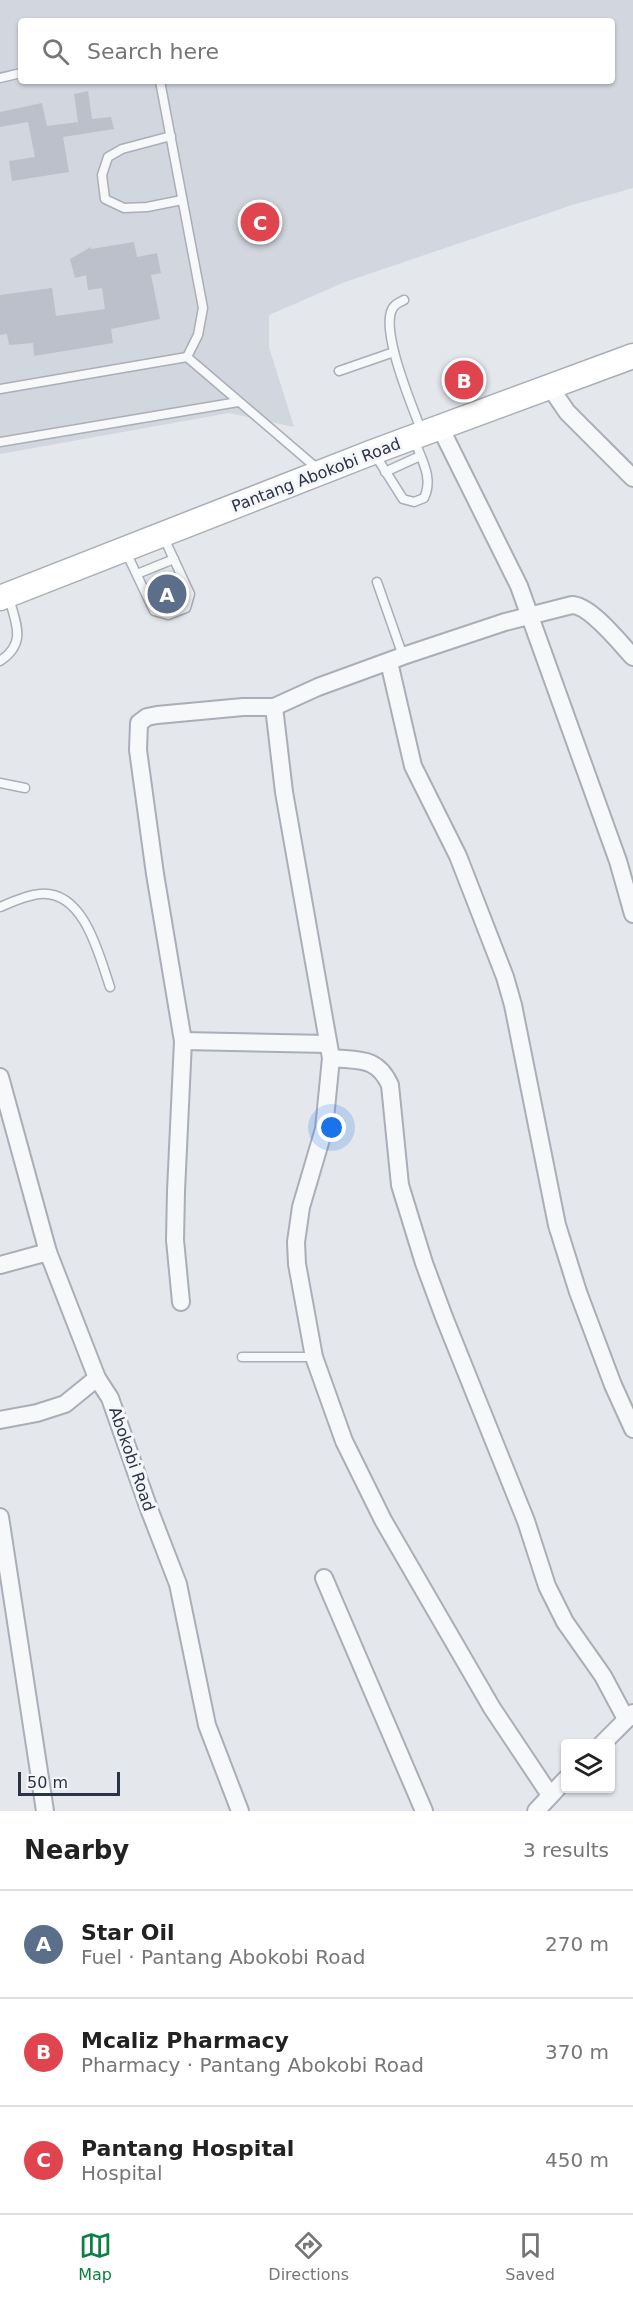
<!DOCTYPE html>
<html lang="en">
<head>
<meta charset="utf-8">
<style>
	body { margin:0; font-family:"DejaVu Sans",sans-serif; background:#f6f6f6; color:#222 }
	.controls { position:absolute; right:18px; bottom:18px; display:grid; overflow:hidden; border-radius:6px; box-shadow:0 2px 4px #0004 }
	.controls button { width:54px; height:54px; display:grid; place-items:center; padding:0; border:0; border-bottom:2px solid #e0e0e0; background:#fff; color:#222; font:30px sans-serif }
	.scale { position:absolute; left:18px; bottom:15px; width:102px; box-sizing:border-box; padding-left:6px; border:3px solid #2b3445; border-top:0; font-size:16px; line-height:21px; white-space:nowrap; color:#2b3445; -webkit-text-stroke:4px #f4f6f9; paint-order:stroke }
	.you { position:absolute; left:332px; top:1128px; width:21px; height:21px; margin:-15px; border:4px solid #fff; border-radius:50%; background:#1a73e8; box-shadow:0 0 0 9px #1a73e833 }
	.badge { display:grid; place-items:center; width:39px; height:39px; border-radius:50%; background:#0b8043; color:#fff; font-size:20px; font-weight:700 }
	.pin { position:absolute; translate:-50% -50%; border:3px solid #fff; box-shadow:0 2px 6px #0006 }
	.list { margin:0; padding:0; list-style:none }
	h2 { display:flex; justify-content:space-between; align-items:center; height:78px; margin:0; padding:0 24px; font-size:26px }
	h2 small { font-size:20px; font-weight:400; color:#767676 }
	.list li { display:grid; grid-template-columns:39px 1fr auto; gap:18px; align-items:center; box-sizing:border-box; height:108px; padding:0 24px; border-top:2px solid #e0e0e0 }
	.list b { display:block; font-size:22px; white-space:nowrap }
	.list p { margin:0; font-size:20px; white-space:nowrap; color:#767676 }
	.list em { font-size:20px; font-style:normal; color:#767676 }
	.icon { flex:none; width:33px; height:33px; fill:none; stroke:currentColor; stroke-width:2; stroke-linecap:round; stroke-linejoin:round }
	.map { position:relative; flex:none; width:633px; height:1811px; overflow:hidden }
	.search { position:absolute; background:#fff; box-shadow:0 2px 4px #0004; left:18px; right:18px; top:18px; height:66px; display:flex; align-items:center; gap:15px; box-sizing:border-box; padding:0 21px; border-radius:6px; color:#767676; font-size:22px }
	.sheet { height:402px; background:#fff }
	nav { display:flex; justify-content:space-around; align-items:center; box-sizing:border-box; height:84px; border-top:2px solid #e0e0e0; background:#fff; font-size:16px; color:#767676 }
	nav a { display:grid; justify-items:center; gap:3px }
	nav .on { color:#0b8043 }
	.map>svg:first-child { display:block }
</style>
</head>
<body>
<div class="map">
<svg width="633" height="1811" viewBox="0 0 633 1811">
	<rect width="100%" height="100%" fill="#e4e7ec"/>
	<!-- built -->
	<path fill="#d2d6de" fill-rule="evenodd" d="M0,0H633V188L572,205L345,282L269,315V347L294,427L229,413L0,454ZM21,21H612V81H21Z"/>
	<!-- building -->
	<g fill="#bbc0ca">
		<polygon points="88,91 92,119 111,117 114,129 63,137 69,172 12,181 9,161 35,157 28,122 0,127 0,112 42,103 47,126 78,122 74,94"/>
		<polygon points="134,242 137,257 157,253 161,273 151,275 160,319 111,329 113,343 34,356 33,343 9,345 7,334 0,335 0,295 52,288 56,316 105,309 102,288 88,290 86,275 75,278 70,259 91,247 91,249"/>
	</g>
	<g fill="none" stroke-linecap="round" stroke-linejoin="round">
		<defs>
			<g id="lane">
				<polyline points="0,78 21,73"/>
				<polyline points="160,81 203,308 198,335 187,357"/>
				<polyline points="171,136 122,149 108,157 102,175 105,199 124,208 147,207 182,200"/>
				<path d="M404,300C398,303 393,305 391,312C383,337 412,406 422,432"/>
				<polyline points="187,357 319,470"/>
				<polyline points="339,371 394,352"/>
				<polyline points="0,389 187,357"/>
				<polyline points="0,442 238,402"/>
				<path d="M374,453L403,499L414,502L424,498C434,478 421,459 414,439"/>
				<polyline points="385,472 420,456"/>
				<polyline points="125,550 154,611 168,615 186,608 190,594 164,538"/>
				<polyline points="137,574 174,559"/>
				<polyline points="377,582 403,656"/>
				<path d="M0,661C27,643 16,624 9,598"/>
				<polyline points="0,783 25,788"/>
				<path d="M0,907C12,902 27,895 40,894C84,890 99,955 110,987"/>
				<polyline points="242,1357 314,1357"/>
			</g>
			<g id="street">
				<polyline points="550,387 567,412 633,478"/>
				<polyline points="441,429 519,586 618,861 633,914"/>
				<polyline points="389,662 413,766 458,856 505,977 513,1005 557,1225 578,1292 613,1385 633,1429"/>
				<polyline points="274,707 284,792 331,1058 324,1129 301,1207 296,1242 297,1264 314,1357 344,1441 383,1520 492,1708 550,1795"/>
				<polyline points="183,1041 328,1044"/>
				<path d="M331,1058C358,1061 377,1056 390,1085L400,1185L424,1263L444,1317L526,1521L547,1586L565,1622L603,1676L626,1719"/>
				<polyline points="0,1077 48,1252 97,1378 110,1398 149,1509 178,1584 207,1725 240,1811"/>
				<polyline points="0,1265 48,1252"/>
				<path d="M181,1302L175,1240L176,1191L183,1041L155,874L138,750L139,723L147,717L157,715L243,707H274L318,687L403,656L505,622L572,605C590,605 620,643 633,657"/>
				<polyline points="0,1420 37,1413 65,1404 97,1378"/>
				<polyline points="0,1517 45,1811"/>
				<polyline points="324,1578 424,1811"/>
				<polyline points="602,1744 633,1713"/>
				<polyline points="536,1811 566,1779"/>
			</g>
			<polyline id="secondary" points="0,598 373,452 633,356"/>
		</defs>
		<!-- lane casing -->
		<use href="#lane" stroke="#a9aeb7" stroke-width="11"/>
		<!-- street casing -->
		<use href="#street" stroke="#a9aeb7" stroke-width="20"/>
		<!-- secondary casing -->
		<use href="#secondary" stroke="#a9aeb7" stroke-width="27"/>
		<!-- lane -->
		<use href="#lane" stroke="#f7f8fa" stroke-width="8"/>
		<!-- street -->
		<use href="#street" stroke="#f7f8fa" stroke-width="16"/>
		<!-- secondary -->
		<use href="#secondary" stroke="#fff" stroke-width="24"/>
	</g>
	<g text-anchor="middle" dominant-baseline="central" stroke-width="6" stroke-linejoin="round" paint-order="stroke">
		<!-- street labels -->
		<g font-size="16" fill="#2b3445" stroke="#f4f6f9">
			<text transform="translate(316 475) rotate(-21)">Pantang Abokobi Road</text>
			<text transform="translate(132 1459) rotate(71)">Abokobi Road</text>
		</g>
	</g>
</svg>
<div class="controls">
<button><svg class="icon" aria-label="layers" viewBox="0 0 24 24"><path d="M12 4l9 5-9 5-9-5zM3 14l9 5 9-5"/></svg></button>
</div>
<div class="scale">50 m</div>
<div class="you"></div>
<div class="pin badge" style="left:167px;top:594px;background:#5c6f8a">A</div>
<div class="pin badge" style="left:464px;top:380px;background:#e0444e">B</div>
<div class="pin badge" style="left:260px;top:222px;background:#e0444e">C</div>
<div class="search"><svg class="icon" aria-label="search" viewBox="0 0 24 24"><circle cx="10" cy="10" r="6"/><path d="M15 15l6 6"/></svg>Search here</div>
</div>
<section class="sheet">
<h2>Nearby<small>3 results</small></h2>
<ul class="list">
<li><span class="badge" style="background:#5c6f8a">A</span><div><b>Star Oil</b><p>Fuel · Pantang Abokobi Road</p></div><em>270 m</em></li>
<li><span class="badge" style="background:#e0444e">B</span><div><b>Mcaliz Pharmacy</b><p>Pharmacy · Pantang Abokobi Road</p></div><em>370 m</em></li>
<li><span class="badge" style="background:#e0444e">C</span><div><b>Pantang Hospital</b><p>Hospital</p></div><em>450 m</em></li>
</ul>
</section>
<nav>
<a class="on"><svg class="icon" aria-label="map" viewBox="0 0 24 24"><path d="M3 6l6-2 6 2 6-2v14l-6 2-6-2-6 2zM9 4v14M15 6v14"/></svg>Map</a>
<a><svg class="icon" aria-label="directions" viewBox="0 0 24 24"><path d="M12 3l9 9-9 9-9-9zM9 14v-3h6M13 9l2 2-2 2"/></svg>Directions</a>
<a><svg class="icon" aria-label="saved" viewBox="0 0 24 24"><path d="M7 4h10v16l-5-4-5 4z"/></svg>Saved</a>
</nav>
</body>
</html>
